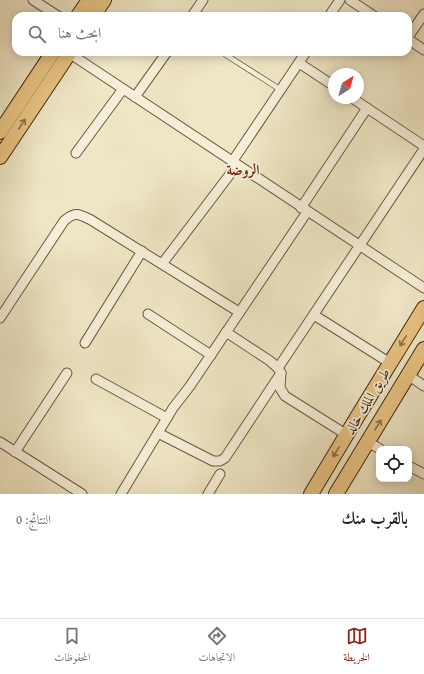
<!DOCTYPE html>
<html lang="ar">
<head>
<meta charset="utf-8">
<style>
	body { margin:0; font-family:"Gentium Book Plus",Amiri,serif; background:#f2f2f2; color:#202124; direction:rtl }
	.controls { position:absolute; right:12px; bottom:12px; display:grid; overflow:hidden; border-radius:8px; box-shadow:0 2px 10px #0003 }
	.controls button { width:36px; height:36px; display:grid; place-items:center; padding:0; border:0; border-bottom:1px solid #e0e0e0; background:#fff; color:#202124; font:20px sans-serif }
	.compass { position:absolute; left:328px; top:68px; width:36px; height:36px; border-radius:50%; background:#fff; box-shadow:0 2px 10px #0003; rotate:37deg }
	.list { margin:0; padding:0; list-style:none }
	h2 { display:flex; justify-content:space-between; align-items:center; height:52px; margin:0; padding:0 16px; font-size:17px }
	h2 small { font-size:13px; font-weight:400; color:#757577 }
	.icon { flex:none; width:22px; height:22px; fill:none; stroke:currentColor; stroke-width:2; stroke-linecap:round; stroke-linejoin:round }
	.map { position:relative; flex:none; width:424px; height:494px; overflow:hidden; direction:ltr }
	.search { position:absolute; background:#fff; box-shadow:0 2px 10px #0003; left:12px; right:12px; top:12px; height:44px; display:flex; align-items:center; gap:10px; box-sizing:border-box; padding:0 14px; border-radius:12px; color:#757577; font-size:15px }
	.sheet { height:124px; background:#fff }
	nav { display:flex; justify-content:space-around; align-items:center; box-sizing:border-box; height:56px; border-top:1px solid #e0e0e0; background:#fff; font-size:11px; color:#757577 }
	nav a { display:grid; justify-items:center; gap:2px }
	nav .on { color:#8f2418 }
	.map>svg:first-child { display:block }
</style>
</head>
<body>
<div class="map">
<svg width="424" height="494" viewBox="0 0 424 494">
	<rect width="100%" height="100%" fill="#efe6c5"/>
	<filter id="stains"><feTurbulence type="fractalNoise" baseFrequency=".005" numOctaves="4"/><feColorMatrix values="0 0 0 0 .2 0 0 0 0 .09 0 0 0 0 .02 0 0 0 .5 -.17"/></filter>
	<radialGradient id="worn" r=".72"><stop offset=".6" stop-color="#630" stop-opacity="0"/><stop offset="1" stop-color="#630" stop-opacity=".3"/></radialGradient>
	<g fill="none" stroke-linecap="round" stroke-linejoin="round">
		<defs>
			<polyline id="lane" points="226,55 281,90"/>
			<g id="street">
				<polyline points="33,0 58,16"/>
				<polyline points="350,0 374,16"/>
				<polyline points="192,16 203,0"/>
				<polyline points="329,16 340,0"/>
				<polyline points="408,37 424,14"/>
				<polyline points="408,39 424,50"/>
				<polyline points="69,53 424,288"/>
				<polyline points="299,63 334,86"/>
				<polyline points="135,97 167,52"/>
				<polyline points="352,98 424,146"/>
				<polyline points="76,153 123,89"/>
				<polyline points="232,162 306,52"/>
				<polyline points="301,208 367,108"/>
				<polyline points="162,264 237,165"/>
				<polyline points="148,314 211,355"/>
				<polyline points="314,315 390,363"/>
				<path d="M0,318L64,221C75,211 79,214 91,220L239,312"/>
				<polyline points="226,332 270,361 278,368 281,373 280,388 285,396 347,435"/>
				<polyline points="85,343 142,251"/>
				<polyline points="278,368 424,149"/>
				<polyline points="408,375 424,386"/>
				<polyline points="96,379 167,418"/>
				<polyline points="158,433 213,461 220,461 225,458 281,373"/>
				<polyline points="0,442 82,494"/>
				<polyline points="368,442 380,449"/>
				<polyline points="15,452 67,373"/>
				<polyline points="409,466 424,474"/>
				<polyline points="121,494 173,408 190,386 307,212"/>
				<polyline points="208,494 220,474"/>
			</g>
			<g id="primary">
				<polyline points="78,16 89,0"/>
				<polyline points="93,16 104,0"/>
				<polyline points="0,132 53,52"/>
				<polyline points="0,157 70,52"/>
				<polyline points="311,494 359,414 424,308"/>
				<polyline points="336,494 424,349"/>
			</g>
		</defs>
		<!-- lane casing -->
		<use href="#lane" stroke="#6c583d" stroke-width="6"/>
		<!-- street casing -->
		<use href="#street" stroke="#6c583d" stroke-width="11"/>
		<!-- primary casing -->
		<use href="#primary" stroke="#412910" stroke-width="16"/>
		<!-- lane -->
		<use href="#lane" stroke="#f5efd9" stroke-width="4.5"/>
		<!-- street -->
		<use href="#street" stroke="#f5efd9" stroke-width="9"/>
		<!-- primary -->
		<use href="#primary" stroke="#e8c382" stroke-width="14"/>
	</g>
	<!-- one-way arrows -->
	<defs><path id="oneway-shaft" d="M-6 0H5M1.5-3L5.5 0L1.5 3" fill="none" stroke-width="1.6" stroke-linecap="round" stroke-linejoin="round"/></defs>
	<g stroke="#8c6e43">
		<use href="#oneway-shaft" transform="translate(22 124) rotate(-56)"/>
		<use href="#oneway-shaft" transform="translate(403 341) rotate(122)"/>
		<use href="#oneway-shaft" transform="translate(378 425) rotate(-59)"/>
		<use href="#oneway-shaft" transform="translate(336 452) rotate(121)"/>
	</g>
	<g text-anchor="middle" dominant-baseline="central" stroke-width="3.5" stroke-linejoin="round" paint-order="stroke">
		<!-- street labels -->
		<g font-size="14" fill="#412910" stroke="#f5efd9">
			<text transform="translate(367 401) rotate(-59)">طريق الملك خالد</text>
		</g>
		<!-- neighbourhood labels -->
		<g font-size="15" font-weight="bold" fill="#7a1f14" stroke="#f5efd9">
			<text x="243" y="169">الروضة</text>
		</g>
	</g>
	<rect width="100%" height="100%" filter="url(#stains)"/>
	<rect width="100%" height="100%" fill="url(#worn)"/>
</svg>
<div class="controls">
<button><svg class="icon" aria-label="locate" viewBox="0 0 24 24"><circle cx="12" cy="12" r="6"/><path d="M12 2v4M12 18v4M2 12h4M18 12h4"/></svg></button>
</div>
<svg class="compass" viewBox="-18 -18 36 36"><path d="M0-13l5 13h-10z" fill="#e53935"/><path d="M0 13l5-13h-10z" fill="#757577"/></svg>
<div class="search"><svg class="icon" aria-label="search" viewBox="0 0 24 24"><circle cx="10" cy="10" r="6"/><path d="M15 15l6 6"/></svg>ابحث هنا</div>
</div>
<section class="sheet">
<h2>بالقرب منك<small>النتائج: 0</small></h2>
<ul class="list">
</ul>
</section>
<nav>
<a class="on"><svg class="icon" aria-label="map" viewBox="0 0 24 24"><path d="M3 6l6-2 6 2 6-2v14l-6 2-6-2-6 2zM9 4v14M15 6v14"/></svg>الخريطة</a>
<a><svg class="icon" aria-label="directions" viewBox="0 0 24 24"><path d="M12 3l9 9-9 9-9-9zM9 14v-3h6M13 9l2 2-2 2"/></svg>الاتجاهات</a>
<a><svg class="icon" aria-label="saved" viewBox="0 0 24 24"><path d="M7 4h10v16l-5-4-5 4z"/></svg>المحفوظات</a>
</nav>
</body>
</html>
